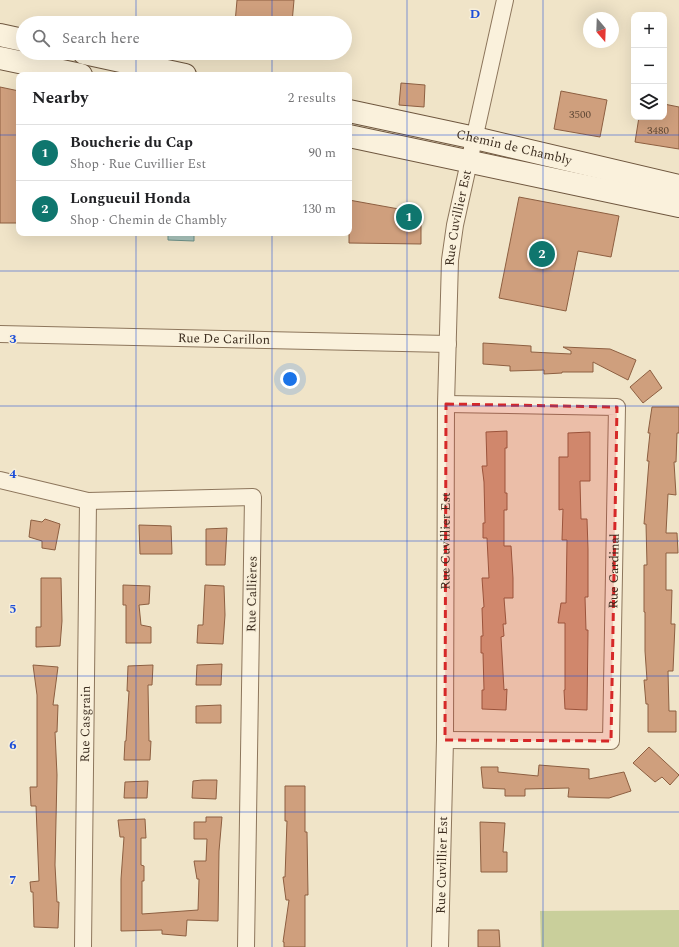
<!DOCTYPE html>
<html lang="en">
<head>
<meta charset="utf-8">
<style>
	body { margin:0; font-family:Spectral,serif; background:#f6f6f6; color:#202124 }
	.controls { position:absolute; right:12px; top:12px; display:grid; overflow:hidden; border-radius:8px; box-shadow:0 4px 16px #0002 }
	.controls button { width:36px; height:36px; display:grid; place-items:center; padding:0; border:0; border-bottom:1px solid #e0e0e0; background:#fff; color:#202124; font:20px sans-serif }
	.compass { position:absolute; left:583px; top:12px; width:36px; height:36px; border-radius:50%; background:#fff; box-shadow:0 4px 16px #0002; rotate:161deg }
	.you { position:absolute; left:290px; top:379px; width:14px; height:14px; margin:-10px; border:3px solid #fff; border-radius:50%; background:#1a73e8; box-shadow:0 0 0 6px #1a73e833 }
	.badge { display:grid; place-items:center; width:26px; height:26px; border-radius:50%; background:#0f766e; color:#fff; font-size:13px; font-weight:700 }
	.pin { position:absolute; translate:-50% -50%; border:2px solid #fff; box-shadow:0 1px 4px #0006 }
	.list { margin:0; padding:0; list-style:none }
	h2 { display:flex; justify-content:space-between; align-items:center; height:52px; margin:0; padding:0 16px; font-size:17px }
	h2 small { font-size:13px; font-weight:400; color:#757577 }
	.list li { display:grid; grid-template-columns:26px 1fr auto; gap:12px; align-items:center; box-sizing:border-box; height:56px; padding:0 16px; border-top:1px solid #e0e0e0 }
	.list b { display:block; font-size:15px; white-space:nowrap }
	.list p { margin:0; font-size:13px; white-space:nowrap; color:#757577 }
	.list em { font-size:13px; font-style:normal; color:#757577 }
	.icon { flex:none; width:22px; height:22px; fill:none; stroke:currentColor; stroke-width:2; stroke-linecap:round; stroke-linejoin:round }
	.map { position:relative; flex:none; width:679px; height:947px; overflow:hidden }
	.search { position:absolute; background:#fff; box-shadow:0 4px 16px #0002; left:16px; top:16px; width:336px; height:44px; display:flex; align-items:center; gap:10px; box-sizing:border-box; padding:0 14px; border-radius:22px; color:#757577; font-size:15px }
	.panel { position:absolute; background:#fff; box-shadow:0 4px 16px #0002; left:16px; top:72px; width:336px; height:164px; border-radius:8px }
	.map>svg:first-child { display:block }
</style>
</head>
<body>
<div class="map">
<svg width="679" height="947" viewBox="0 0 679 947">
	<rect width="100%" height="100%" fill="#f0e4c8"/>
	<!-- green -->
	<polygon fill="#c9cf9b" points="679,910 679,947 541,947 540,911"/>
	<!-- water -->
	<polygon fill="#a9c4bc" stroke="#6f938a" points="168,233 194,233 194,241 168,240"/>
	<!-- building -->
	<g fill="#cf9f7d" stroke="#8d5f41">
		<polygon points="237,0 294,0 292,23 235,23"/>
		<polygon points="401,83 425,85 424,107 399,105"/>
		<polygon points="0,87 19,91 19,223 0,223"/>
		<polygon points="561,91 607,100 600,137 554,129"/>
		<polygon points="664,104 679,107 679,149 635,142 639,117 664,117"/>
		<polygon points="519,197 619,216 611,257 578,251 566,311 499,298"/>
		<polygon points="349,200 421,213 421,244 349,243"/>
		<polygon points="483,343 531,346 531,352 571,354 571,351 563,347 610,349 636,360 628,380 593,362 593,372 562,372 562,373 544,374 544,370 510,371 510,366 483,364"/>
		<polygon points="650,370 662,388 643,403 630,387"/>
		<polygon points="652,407 679,407 679,433 677,433 676,462 674,462 676,495 668,494 666,533 677,533 678,553 666,553 666,590 672,590 671,624 675,624 673,671 668,671 669,711 676,711 676,732 648,732 648,704 646,704 644,680 647,680 645,651 645,612 644,612 644,565 647,565 646,524 644,524 649,461 647,461 650,433 648,433"/>
		<polygon points="507,431 507,448 505,448 505,493 507,493 507,510 504,510 504,546 511,546 513,578 513,598 504,598 506,624 503,624 504,636 501,637 504,690 507,689 506,710 482,709 482,690 484,690 483,653 481,653 481,636 483,636 482,608 484,607 482,578 489,578 487,538 483,538 483,523 485,523 484,482 482,466 487,466 486,432"/>
		<polygon points="590,432 590,481 580,481 581,519 587,519 588,549 588,597 585,597 586,630 588,630 587,710 565,709 564,690 565,690 565,623 558,623 561,603 566,603 567,540 562,540 563,509 559,510 559,457 568,457 568,433"/>
		<polygon points="45,519 60,524 55,550 42,548 42,541 29,537 31,520 42,522"/>
		<polygon points="139,525 171,526 172,554 140,554"/>
		<polygon points="227,528 225,565 206,565 206,529"/>
		<polygon points="41,578 61,578 62,621 60,646 36,647 36,627 41,627"/>
		<polygon points="123,585 150,586 149,604 139,605 141,625 151,627 151,643 126,643 126,605 123,605"/>
		<polygon points="205,585 224,586 225,615 223,644 197,643 198,625 203,625"/>
		<polygon points="222,664 221,685 196,685 197,665"/>
		<polygon points="33,665 58,667 53,705 58,705 57,732 55,732 57,775 55,865 57,902 59,902 58,928 34,927 33,892 31,892 30,882 39,881 36,806 31,806 30,787 37,787 37,695"/>
		<polygon points="153,665 152,685 148,685 149,741 151,741 150,760 124,760 125,741 126,741 129,691 127,691 128,666"/>
		<polygon points="221,705 221,723 196,723 196,706"/>
		<polygon points="649,747 679,775 670,785 662,777 655,782 633,763"/>
		<polygon points="539,765 589,769 589,779 624,772 631,791 609,798 568,797 569,788 525,789 525,796 505,796 505,789 483,788 481,767 498,767 498,772 538,776"/>
		<polygon points="202,780 217,780 216,799 192,798 193,781"/>
		<polygon points="148,781 147,798 124,798 125,782"/>
		<polygon points="285,786 305,786 305,832 307,832 308,895 305,895 305,947 284,947 284,942 283,942 289,900 286,900 283,877 285,877 287,821 285,821"/>
		<polygon points="206,817 222,817 219,851 218,921 187,920 186,936 162,934 162,930 121,931 121,879 124,837 120,837 118,820 145,819 146,838 141,838 141,865 144,866 144,881 142,881 142,914 198,910 199,879 197,879 194,861 206,861 207,839 194,839 194,822 206,822"/>
		<polygon points="480,822 505,823 503,852 507,852 507,872 481,872"/>
		<polygon points="478,930 499,930 500,947 478,947"/>
	</g>
	<g fill="none" stroke-linecap="round" stroke-linejoin="round">
		<defs>
			<g id="minor">
				<path id="s1" d="M0,334L448,344"/>
				<polyline points="0,480 88,501 253,497 246,947"/>
				<path id="s2" d="M445,740L611,741L617,407L446,404"/>
				<path id="s3" d="M83,947L88,501"/>
				<path id="s4" d="M440,947L445,740L446,404L450,260L455,225L505,0"/>
			</g>
			<g id="secondary">
				<polyline points="0,35 23,40"/>
				<polyline points="84,53 185,75"/>
				<polyline points="0,58 81,75"/>
				<path id="s5" d="M349,111L475,138L679,186"/>
				<polyline points="349,136 679,206"/>
			</g>
		</defs>
		<!-- minor casing -->
		<use href="#minor" stroke="#8d765c" stroke-width="18"/>
		<!-- secondary casing -->
		<use href="#secondary" stroke="#6f573f" stroke-width="24"/>
		<!-- minor -->
		<use href="#minor" stroke="#faf1dc" stroke-width="16"/>
		<!-- secondary -->
		<use href="#secondary" stroke="#faf1dc" stroke-width="22"/>
	</g>
	<!-- marked area -->
	<path fill="#d62828" fill-opacity="0.2" stroke="#d62828" stroke-width="3" stroke-dasharray="8 5" stroke-linejoin="round" d="M446,404L617,407L611,741L445,740Z"/>
	<!-- grid -->
	<path fill="none" stroke="#1d4ed8" stroke-width="1" stroke-opacity="0.55" d="M136,0V23M272,0V23M407,0V947M543,0V947M136,53V75M272,53V75M0,135H19M349,135H679M136,233V947M272,233V947M0,271H679M0,406H679M0,541H679M0,676H679M0,812H679"/>
	<g text-anchor="middle" dominant-baseline="central" stroke-width="3" stroke-linejoin="round" paint-order="stroke">
		<!-- number labels -->
		<g font-size="11" fill="#624a37">
			<text x="580" y="114">3500</text>
			<text x="658" y="130">3480</text>
		</g>
		<!-- street labels -->
		<g font-size="13" fill="#3d2e20" stroke="#f7eed8">
			<text stroke="none"><textPath href="#s5" startOffset="169">Chemin de Chambly</textPath></text>
			<text stroke="none"><textPath href="#s4" startOffset="730">Rue Cuvillier Est</textPath></text>
			<text stroke="none"><textPath href="#s1" startOffset="224">Rue De Carillon</textPath></text>
			<text stroke="none"><textPath href="#s4" startOffset="406">Rue Cuvillier Est</textPath></text>
			<text stroke="none"><textPath href="#s2" startOffset="336">Rue Cardinal</textPath></text>
			<text transform="translate(252 594) rotate(-89)">Rue Callières</text>
			<text stroke="none"><textPath href="#s3" startOffset="223">Rue Casgrain</textPath></text>
			<text stroke="none"><textPath href="#s4" startOffset="82">Rue Cuvillier Est</textPath></text>
		</g>
	</g>
	<g font-size="13" text-anchor="middle" font-weight="bold" fill="#1d4ed8" stroke="#f7eed8" stroke-width="3" stroke-linejoin="round" paint-order="stroke">
		<text x="475" y="18">D</text>
		<text x="13" y="343">3</text>
		<text x="13" y="478">4</text>
		<text x="13" y="613">5</text>
		<text x="13" y="749">6</text>
		<text x="13" y="884">7</text>
	</g>
</svg>
<div class="controls">
<button>+</button>
<button>−</button>
<button><svg class="icon" aria-label="layers" viewBox="0 0 24 24"><path d="M12 4l9 5-9 5-9-5zM3 14l9 5 9-5"/></svg></button>
</div>
<svg class="compass" viewBox="-18 -18 36 36"><path d="M0-13l5 13h-10z" fill="#e53935"/><path d="M0 13l5-13h-10z" fill="#757577"/></svg>
<div class="you"></div>
<div class="pin badge" style="left:409px;top:217px">1</div>
<div class="pin badge" style="left:542px;top:254px">2</div>
<div class="search"><svg class="icon" aria-label="search" viewBox="0 0 24 24"><circle cx="10" cy="10" r="6"/><path d="M15 15l6 6"/></svg>Search here</div>
<section class="panel">
<h2>Nearby<small>2 results</small></h2>
<ul class="list">
<li><span class="badge">1</span><div><b>Boucherie du Cap</b><p>Shop · Rue Cuvillier Est</p></div><em>90 m</em></li>
<li><span class="badge">2</span><div><b>Longueuil Honda</b><p>Shop · Chemin de Chambly</p></div><em>130 m</em></li>
</ul>
</section>
</div>
</body>
</html>
